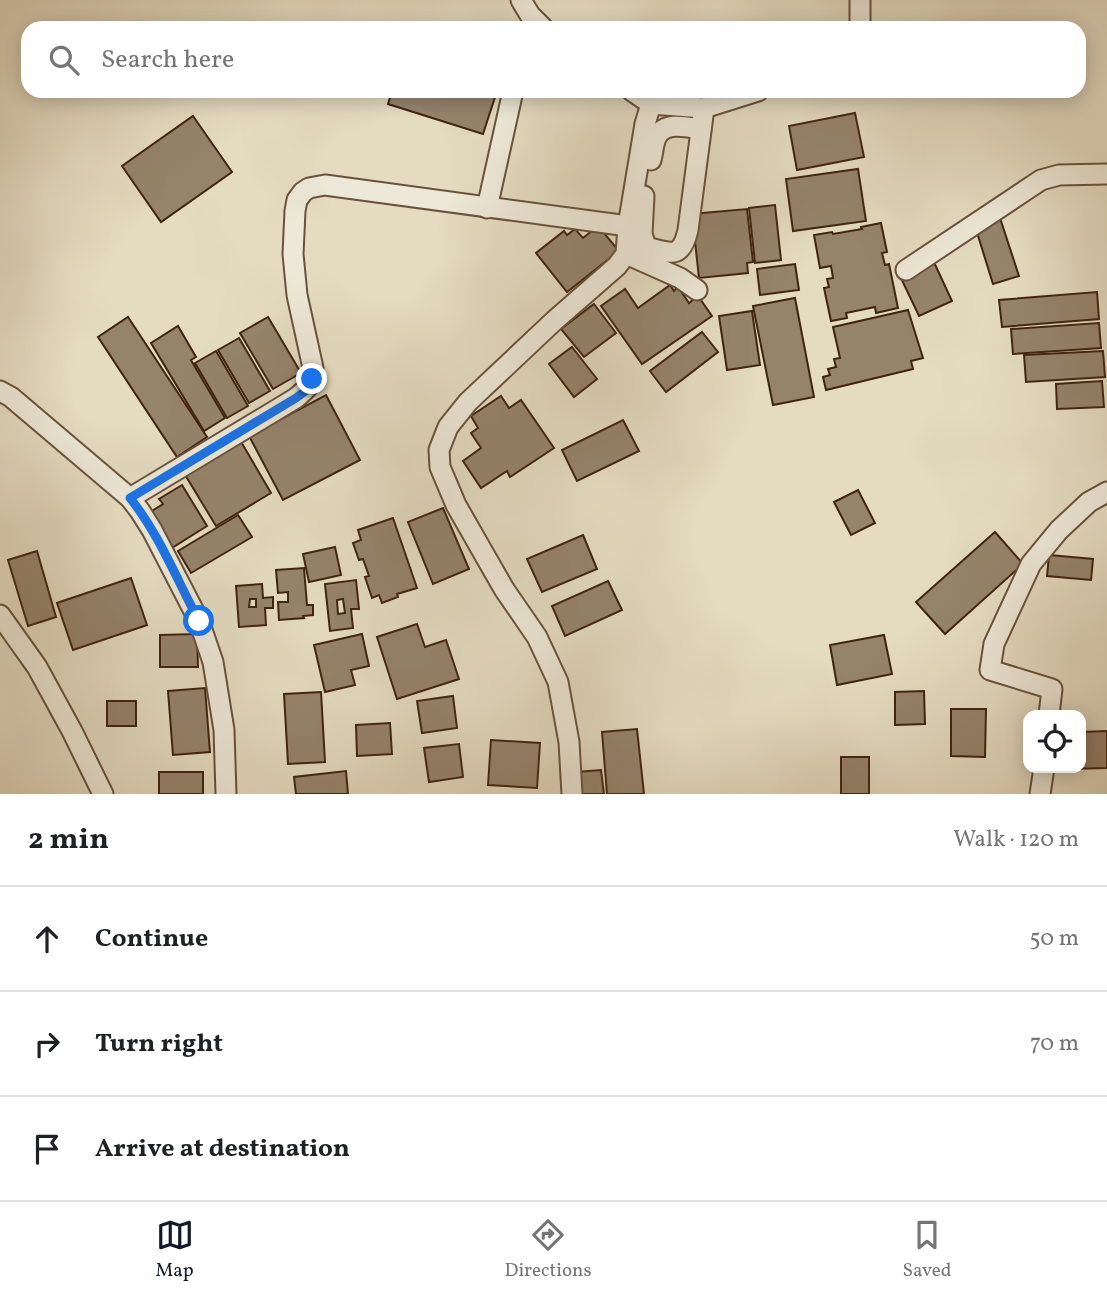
<!DOCTYPE html>
<html lang="en">
<head>
<meta charset="utf-8">
<style>
	body { margin:0; font-family:Vollkorn,serif; background:#f6f6f6; color:#202124 }
	.controls { position:absolute; right:21px; bottom:21px; display:grid; overflow:hidden; border-radius:14px; box-shadow:0 4px 18px #0003 }
	.controls button { width:63px; height:63px; display:grid; place-items:center; padding:0; border:0; border-bottom:2px solid #e0e0e0; background:#fff; color:#202124; font:35px sans-serif }
	.stop { position:absolute; width:21px; height:21px; margin:-16px; border:5px solid #1a73e8; border-radius:50%; background:#fff }
	.stop.end { background:#1a73e8; border-color:#fff; box-shadow:0 2px 7px #0008 }
	.list { margin:0; padding:0; list-style:none }
	h2 { display:flex; justify-content:space-between; align-items:center; height:91px; margin:0; padding:0 28px; font-size:30px }
	h2 small { font-size:23px; font-weight:400; color:#757577 }
	.list li { display:grid; grid-template-columns:46px 1fr auto; gap:21px; align-items:center; box-sizing:border-box; height:105px; padding:0 28px; border-top:2px solid #e0e0e0 }
	.list b { display:block; font-size:26px; white-space:nowrap }
	.list em { font-size:23px; font-style:normal; color:#757577 }
	.icon { flex:none; width:38px; height:38px; fill:none; stroke:currentColor; stroke-width:2; stroke-linecap:round; stroke-linejoin:round }
	.map { position:relative; flex:none; width:1107px; height:794px; overflow:hidden }
	.search { position:absolute; background:#fff; box-shadow:0 4px 18px #0003; left:21px; right:21px; top:21px; height:77px; display:flex; align-items:center; gap:18px; box-sizing:border-box; padding:0 24px; border-radius:21px; color:#757577; font-size:26px }
	.sheet { height:406px; background:#fff }
	nav { display:flex; justify-content:space-around; align-items:center; box-sizing:border-box; height:98px; border-top:2px solid #e0e0e0; background:#fff; font-size:19px; color:#757577 }
	nav a { display:grid; justify-items:center; gap:4px }
	nav .on { color:#111827 }
	.map>svg:first-child { display:block }
</style>
</head>
<body>
<div class="map">
<svg width="1107" height="794" viewBox="0 0 1107 794">
	<rect width="100%" height="100%" fill="#e4dbc1"/>
	<filter id="stains"><feTurbulence type="fractalNoise" baseFrequency=".00286" numOctaves="4"/><feColorMatrix values="0 0 0 0 .2 0 0 0 0 .09 0 0 0 0 .02 0 0 0 .5 -.17"/></filter>
	<radialGradient id="worn" r=".72"><stop offset=".6" stop-color="#630" stop-opacity="0"/><stop offset="1" stop-color="#630" stop-opacity=".3"/></radialGradient>
	<!-- building -->
	<g fill="#95836c" stroke="#402410" stroke-width="2" fill-rule="evenodd">
		<polygon points="392,91 488,91 496,94 483,134 388,104"/>
		<polygon points="855,113 864,157 797,170 789,126"/>
		<polygon points="193,116 232,172 161,222 122,166"/>
		<polygon points="858,169 866,221 793,231 786,179"/>
		<polygon points="775,205 781,260 755,263 749,208"/>
		<polygon points="747,209 753,262 747,263 748,273 699,278 692,214"/>
		<polygon points="1000,218 1019,276 993,284 975,226"/>
		<polygon points="881,223 887,252 882,253 885,265 889,264 898,308 876,313 875,307 846,313 847,318 831,321 824,288 829,287 827,279 833,278 831,266 820,268 814,235 832,232 833,234 862,229 861,227"/>
		<polygon points="598,226 619,251 567,292 536,253 564,231 567,235 575,229 583,238"/>
		<polygon points="932,258 952,301 919,316 899,274"/>
		<polygon points="795,264 799,290 760,295 757,269"/>
		<polygon points="670,285 674,291 678,287 689,303 698,296 712,316 642,364 601,306 625,289 638,308"/>
		<polygon points="1097,292 1099,319 1002,327 999,300"/>
		<polygon points="795,298 814,397 773,405 753,306"/>
		<polygon points="594,304 616,333 584,357 561,329"/>
		<polygon points="908,310 923,358 911,361 913,369 826,390 823,377 830,375 828,369 836,367 834,359 840,358 833,327"/>
		<polygon points="752,311 760,365 727,370 719,316"/>
		<polygon points="128,317 207,437 177,457 98,337"/>
		<polygon points="268,317 301,373 273,389 240,333"/>
		<polygon points="1099,323 1101,348 1013,354 1011,329"/>
		<polygon points="178,326 196,357 191,360 225,418 204,431 151,343"/>
		<polygon points="702,332 718,352 666,392 650,371"/>
		<polygon points="239,338 270,391 249,403 218,350"/>
		<polygon points="572,347 597,379 574,397 549,364"/>
		<polygon points="216,351 248,406 227,418 195,363"/>
		<polygon points="1103,351 1105,377 1026,382 1024,355"/>
		<polygon points="1102,381 1104,407 1057,409 1056,384"/>
		<polygon points="326,395 360,460 283,500 249,436"/>
		<polygon points="501,396 509,408 521,400 554,448 510,477 507,471 481,488 463,461 481,448 471,433 478,428 471,416"/>
		<polygon points="623,420 639,451 577,481 562,450"/>
		<polygon points="240,440 271,493 216,526 184,473"/>
		<polygon points="182,485 207,526 167,551 147,514 163,504 159,499"/>
		<polygon points="858,490 875,523 851,535 834,502"/>
		<polygon points="443,508 469,569 433,584 408,522"/>
		<polygon points="238,515 252,537 191,573 178,551"/>
		<polygon points="393,518 417,588 397,594 398,597 382,603 379,595 372,598 365,577 369,576 363,559 359,560 353,543 361,540 358,530"/>
		<polygon points="995,532 1023,564 945,634 916,602"/>
		<polygon points="583,535 597,569 542,592 527,559"/>
		<polygon points="335,547 341,575 309,582 303,554"/>
		<polygon points="37,551 56,617 28,626 8,560"/>
		<polygon points="1049,555 1093,559 1091,580 1047,576"/>
		<polygon points="304,568 307,605 313,605 313,615 303,616 304,618 279,620 278,602 288,602 288,592 278,593 276,570"/>
		<polygon points="131,578 147,625 73,650 57,603"/>
		<path d="M356,580L359,609H351L353,628L330,631L325,584ZM343,599L345,613L338,614L337,600Z"/>
		<polygon points="608,581 622,610 565,636 552,606"/>
		<path d="M262,584L263,598L273,597V608H265L266,625L239,627L236,586ZM250,599H256V607H249Z"/>
		<polygon points="417,624 425,647 446,640 459,679 397,699 377,637"/>
		<polygon points="197,634 198,667 160,667 160,635"/>
		<polygon points="362,634 369,666 351,670 355,685 325,692 314,645"/>
		<polygon points="884,635 892,674 837,685 830,645"/>
		<polygon points="205,688 210,752 173,755 168,691"/>
		<polygon points="924,691 925,724 895,725 895,692"/>
		<polygon points="321,692 325,762 288,764 284,694"/>
		<polygon points="453,696 457,728 422,733 417,701"/>
		<rect x="107" y="701" width="29" height="25"/>
		<polygon points="951,709 986,709 985,757 951,756"/>
		<polygon points="390,723 392,754 357,756 356,725"/>
		<polygon points="637,729 644,794 607,794 602,732"/>
		<polygon points="1107,731 1107,768 1068,769 1081,768 1081,732"/>
		<polygon points="491,740 540,743 537,788 488,785"/>
		<polygon points="459,744 463,777 429,782 424,748"/>
		<rect x="841" y="757" width="28" height="37"/>
		<polygon points="601,770 604,794 578,794 576,772"/>
		<polygon points="346,771 348,794 296,794 294,777"/>
		<rect x="159" y="772" width="44" height="22"/>
	</g>
	<g fill="none" stroke-linecap="round" stroke-linejoin="round">
		<defs>
			<g id="minor">
				<polyline points="521,0 530,15 543,28"/>
				<polyline points="860,28 860,0"/>
				<polyline points="651,104 704,108 758,91"/>
				<path d="M651,160C653,153 653,143 657,136C666,121 687,127 701,129"/>
				<polyline points="644,196 642,234 646,247"/>
				<polyline points="487,208 513,91"/>
				<polyline points="633,257 680,278 697,290"/>
				<path d="M643,261L646,247C671,253 681,260 688,230L704,108"/>
				<polyline points="906,270 1041,180 1059,175 1107,174"/>
				<polyline points="0,391 11,397 130,498 140,511 152,530 199,621 213,662 224,730 226,794"/>
				<path d="M130,498L296,398C308,388 312,385 313,368L297,295L293,254L295,211L297,200L303,192L309,188L325,185L628,226"/>
				<polyline points="0,615 37,667 72,731 103,794"/>
				<polyline points="1049,715 1052,689 990,670 994,644 1031,564 1059,530 1089,502 1107,492"/>
				<polyline points="572,794 569,742 558,682 537,637 504,589 456,505 440,467 439,450 448,427 468,402 554,321 617,266 626,254 628,226 645,124 651,104 632,91"/>
				<polyline points="1040,794 1044,768"/>
			</g>
		</defs>
		<!-- minor casing -->
		<use href="#minor" stroke="#69523c" stroke-width="23"/>
		<!-- minor -->
		<use href="#minor" stroke="#ede8d7" stroke-width="19"/>
	</g>
	<g fill="none" stroke-linecap="round" stroke-linejoin="round">
		<!-- route -->
		<path stroke="#1a73e8" stroke-width="9" d="M199,621C177,580 159,534 130,498L296,398L308,389L312,379"/>
	</g>
	<rect width="100%" height="100%" filter="url(#stains)"/>
	<rect width="100%" height="100%" fill="url(#worn)"/>
</svg>
<div class="controls">
<button><svg class="icon" aria-label="locate" viewBox="0 0 24 24"><circle cx="12" cy="12" r="6"/><path d="M12 2v4M12 18v4M2 12h4M18 12h4"/></svg></button>
</div>
<div class="stop" style="left:199px;top:621px"></div>
<div class="stop end" style="left:312px;top:379px"></div>
<div class="search"><svg class="icon" aria-label="search" viewBox="0 0 24 24"><circle cx="10" cy="10" r="6"/><path d="M15 15l6 6"/></svg>Search here</div>
</div>
<section class="sheet">
<h2>2 min<small>Walk · 120 m</small></h2>
<ul class="list">
<li><svg class="icon" aria-label="ahead" viewBox="0 0 24 24"><path d="M12 20V5M6 11l6-6 6 6"/></svg><div><b>Continue</b></div><em>50 m</em></li>
<li><svg class="icon" aria-label="right" viewBox="0 0 24 24"><path d="M7 20v-9h11M14 6l5 5-5 5"/></svg><div><b>Turn right</b></div><em>70 m</em></li>
<li><svg class="icon" aria-label="arrive" viewBox="0 0 24 24"><path d="M6 21V4h12l-3 4 3 4H6"/></svg><div><b>Arrive at destination</b></div></li>
</ul>
</section>
<nav>
<a class="on"><svg class="icon" aria-label="map" viewBox="0 0 24 24"><path d="M3 6l6-2 6 2 6-2v14l-6 2-6-2-6 2zM9 4v14M15 6v14"/></svg>Map</a>
<a><svg class="icon" aria-label="directions" viewBox="0 0 24 24"><path d="M12 3l9 9-9 9-9-9zM9 14v-3h6M13 9l2 2-2 2"/></svg>Directions</a>
<a><svg class="icon" aria-label="saved" viewBox="0 0 24 24"><path d="M7 4h10v16l-5-4-5 4z"/></svg>Saved</a>
</nav>
</body>
</html>
